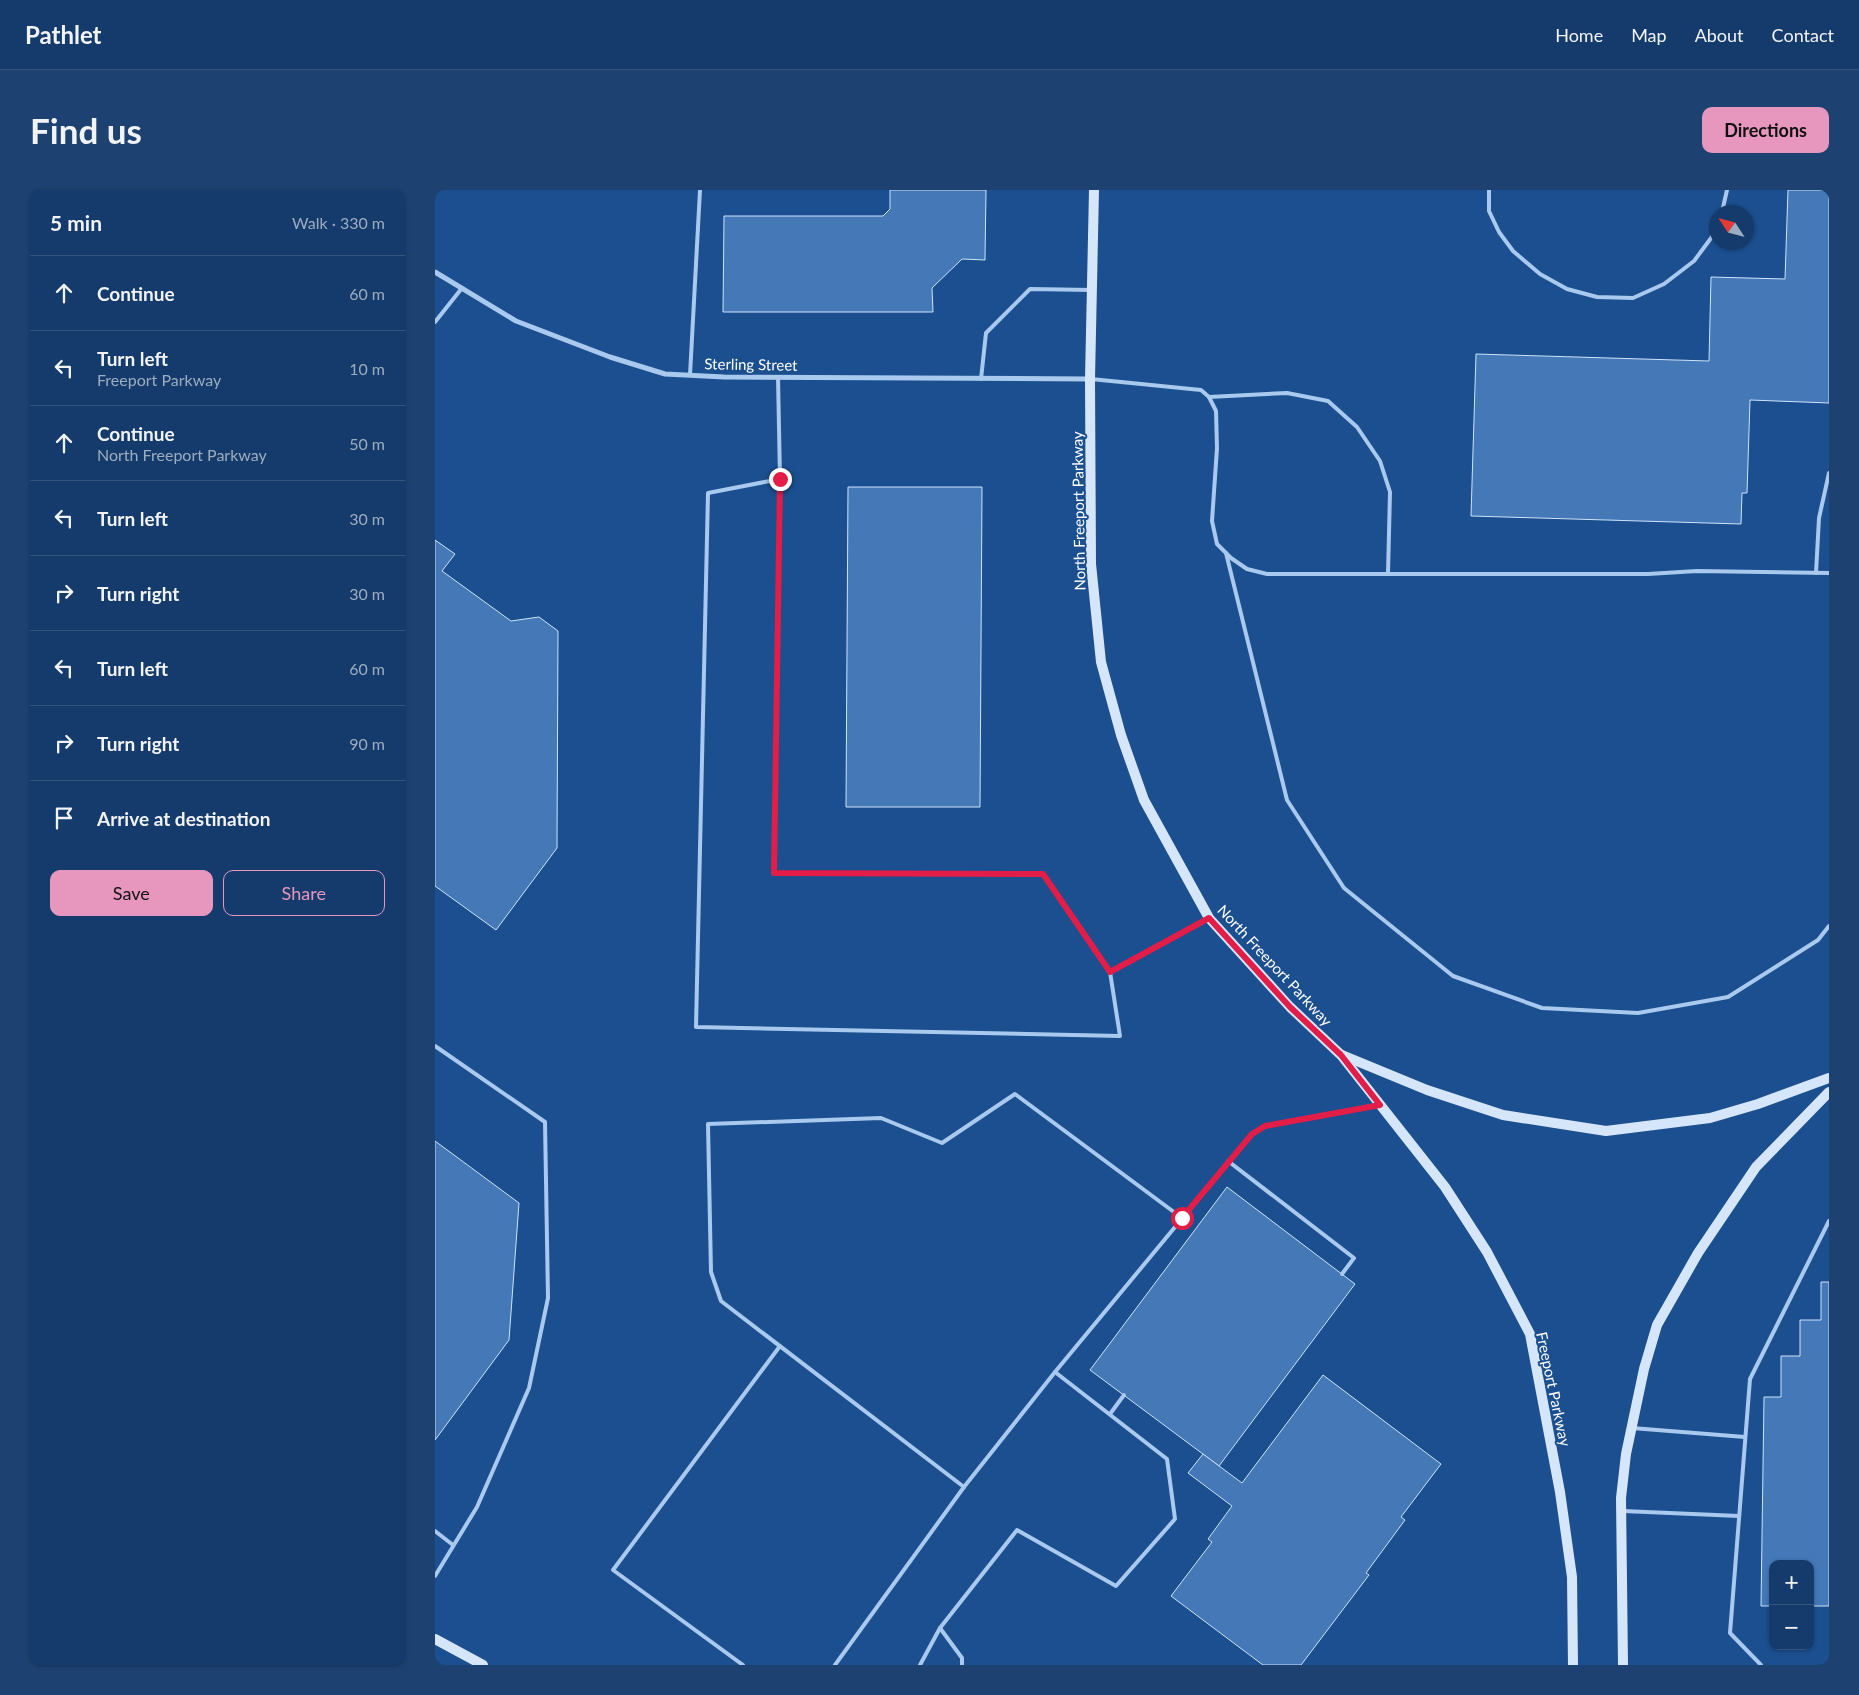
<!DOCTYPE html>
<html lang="en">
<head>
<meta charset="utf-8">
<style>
	body { margin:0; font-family:Lato,sans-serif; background:#1d4271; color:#f1f3f6 }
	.controls { position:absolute; right:15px; bottom:15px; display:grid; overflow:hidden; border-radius:10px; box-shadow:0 1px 4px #0004 }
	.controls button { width:45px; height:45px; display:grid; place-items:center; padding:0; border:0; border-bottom:1px solid #33557e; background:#143b6b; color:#f1f3f6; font:25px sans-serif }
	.compass { position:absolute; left:1274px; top:15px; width:45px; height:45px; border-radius:50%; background:#143b6b; box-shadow:0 1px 4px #0004; rotate:306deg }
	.stop { position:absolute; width:15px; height:15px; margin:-11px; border:4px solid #e11d48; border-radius:50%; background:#fff }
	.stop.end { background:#e11d48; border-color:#fff; box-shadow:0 1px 5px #0008 }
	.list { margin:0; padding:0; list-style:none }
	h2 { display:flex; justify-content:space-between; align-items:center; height:65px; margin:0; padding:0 20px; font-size:21px }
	h2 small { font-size:16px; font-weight:400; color:#9dadc1 }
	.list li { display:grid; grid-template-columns:32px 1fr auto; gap:15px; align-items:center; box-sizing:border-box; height:75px; padding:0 20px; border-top:1px solid #33557e }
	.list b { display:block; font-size:19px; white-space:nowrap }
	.list p { margin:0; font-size:16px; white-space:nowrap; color:#9dadc1 }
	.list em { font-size:16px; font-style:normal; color:#9dadc1 }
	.actions { display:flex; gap:10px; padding:15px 20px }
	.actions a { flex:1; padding:11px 0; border:1px solid #e797bd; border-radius:10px; text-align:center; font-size:18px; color:#e797bd }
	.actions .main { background:#e797bd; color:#111 }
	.icon { flex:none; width:28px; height:28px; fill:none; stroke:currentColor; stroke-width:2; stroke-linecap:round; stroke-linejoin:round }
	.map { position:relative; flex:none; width:1394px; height:1475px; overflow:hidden; border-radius:10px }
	header { display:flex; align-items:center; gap:30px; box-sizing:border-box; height:70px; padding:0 25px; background:#143b6b; border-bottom:1px solid #33557e }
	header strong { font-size:24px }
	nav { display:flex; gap:28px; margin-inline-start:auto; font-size:18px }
	.intro { display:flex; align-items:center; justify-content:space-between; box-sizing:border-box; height:120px; padding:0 30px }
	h1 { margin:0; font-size:35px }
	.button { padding:12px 22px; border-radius:10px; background:#e797bd; color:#111; font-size:18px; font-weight:700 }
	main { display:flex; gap:30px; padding:0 30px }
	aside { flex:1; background:#143b6b; border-radius:10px; box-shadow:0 1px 4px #0004 }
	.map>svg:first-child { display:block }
</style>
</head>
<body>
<header>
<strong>Pathlet</strong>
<nav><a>Home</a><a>Map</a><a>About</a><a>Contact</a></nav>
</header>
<div class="intro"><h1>Find us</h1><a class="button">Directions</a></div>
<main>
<aside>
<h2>5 min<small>Walk · 330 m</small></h2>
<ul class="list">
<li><svg class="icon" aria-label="ahead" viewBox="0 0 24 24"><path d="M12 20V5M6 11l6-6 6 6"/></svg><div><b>Continue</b></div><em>60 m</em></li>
<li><svg class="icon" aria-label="left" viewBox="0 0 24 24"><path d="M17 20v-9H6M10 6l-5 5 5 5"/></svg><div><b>Turn left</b><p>Freeport Parkway</p></div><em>10 m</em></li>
<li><svg class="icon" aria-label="ahead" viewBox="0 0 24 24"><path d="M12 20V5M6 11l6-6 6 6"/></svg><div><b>Continue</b><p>North Freeport Parkway</p></div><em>50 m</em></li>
<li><svg class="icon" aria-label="left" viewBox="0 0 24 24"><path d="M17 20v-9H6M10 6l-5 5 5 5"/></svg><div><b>Turn left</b></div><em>30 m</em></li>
<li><svg class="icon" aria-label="right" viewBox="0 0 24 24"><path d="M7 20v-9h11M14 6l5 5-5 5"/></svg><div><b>Turn right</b></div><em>30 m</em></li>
<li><svg class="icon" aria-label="left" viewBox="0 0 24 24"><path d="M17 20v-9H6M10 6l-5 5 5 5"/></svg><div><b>Turn left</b></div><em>60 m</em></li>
<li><svg class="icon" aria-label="right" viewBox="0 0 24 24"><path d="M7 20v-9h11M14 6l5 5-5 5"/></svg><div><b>Turn right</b></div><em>90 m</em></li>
<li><svg class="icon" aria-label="arrive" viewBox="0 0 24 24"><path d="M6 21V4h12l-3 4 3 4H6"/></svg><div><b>Arrive at destination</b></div></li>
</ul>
<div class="actions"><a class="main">Save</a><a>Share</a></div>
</aside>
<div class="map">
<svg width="1394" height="1475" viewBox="0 0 1394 1475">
	<rect width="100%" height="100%" fill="#1b4f8f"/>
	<!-- building -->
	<g fill="#4478b7" stroke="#cfe3fa">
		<polygon points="455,0 551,0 550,70 527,69 497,98 498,122 288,122 289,26 448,26 455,19"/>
		<polygon points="1353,0 1394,0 1394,213 1315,210 1312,303 1307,303 1306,334 1036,326 1041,164 1274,171 1276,87 1350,89"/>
		<polygon points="413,297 547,297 545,617 411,617"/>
		<polygon points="0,350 20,364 7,381 76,431 104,427 123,441 122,658 61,740 0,696"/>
		<polygon points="0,951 84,1013 74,1150 0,1250"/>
		<polygon points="792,997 920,1094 784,1276 655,1180"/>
		<polygon points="1386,1092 1394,1092 1394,1416 1375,1416 1375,1374 1338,1374 1338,1416 1326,1416 1329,1207 1346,1207 1346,1166 1365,1166 1365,1130 1386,1130"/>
		<polygon points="888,1185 1006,1274 966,1327 970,1330 931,1383 934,1385 866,1475 828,1475 736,1406 777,1352 773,1349 797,1316 753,1283 768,1264 807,1293"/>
	</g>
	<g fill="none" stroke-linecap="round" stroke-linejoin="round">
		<!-- service -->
		<g stroke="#a9c9ee" stroke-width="4">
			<polyline points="1054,0 1054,21 1064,42 1078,61 1105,84 1132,99 1162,107 1198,108 1229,94 1259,71 1282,40"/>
			<polyline points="1287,22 1292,0"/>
			<polyline points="0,132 27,98"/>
			<polyline points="255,185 265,0"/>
			<polyline points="343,187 345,289 273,303 261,837 685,846 675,782 772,729"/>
			<polyline points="546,189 551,143 595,99 657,100"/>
			<polyline points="656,189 766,200 774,207 781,221 782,258 777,331 782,354 796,368 812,379 832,384 1213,384 1262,381 1394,383"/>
			<polyline points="774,207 852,203 893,211 922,237 945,271 955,302 953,384"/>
			<polyline points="345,289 339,683 608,684 675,782"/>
			<polyline points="791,363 852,610 909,698 1018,786 1107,818 1203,823 1293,807 1383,750 1394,736"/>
			<polyline points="1381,383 1384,328 1394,283"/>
			<polyline points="0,856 110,932 113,1108 94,1198 42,1317 0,1386"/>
			<polyline points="793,971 919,1068 907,1084"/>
			<polyline points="620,1182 529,1297 286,1111 276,1082 273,934 446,928 507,953 580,904 747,1028"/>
			<polyline points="675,1224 689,1205"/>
			<polyline points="1197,1238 1310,1247"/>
			<polyline points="1188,1321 1304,1326"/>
			<polyline points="0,1341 18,1355"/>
			<polyline points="505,1438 527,1468 527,1475"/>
			<polyline points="308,1475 178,1380 345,1156"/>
			<polyline points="400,1475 529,1297"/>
			<polyline points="485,1475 505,1438 582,1340 681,1396 740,1329 732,1269 620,1182 817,944 830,936 942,915"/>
			<polyline points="1326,1475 1295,1443 1315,1189 1394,1031"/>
		</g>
		<!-- minor -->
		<polyline stroke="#a9c9ee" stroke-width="5" points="0,82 81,131 175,167 230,184 289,187 655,189"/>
		<!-- secondary -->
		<g stroke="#d6e6fa" stroke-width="10">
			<polyline points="659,0 655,189 656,374 666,472 686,545 709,610 774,728 855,817 906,865 1010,997 1052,1062 1095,1144 1125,1302 1137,1387 1138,1475"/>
			<polyline points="907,865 992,900 1068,925 1171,941 1275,928 1323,914 1394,888"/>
			<polyline points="0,1449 48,1475"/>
			<polyline points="1188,1475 1186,1308 1191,1264 1209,1179 1222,1135 1263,1063 1321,977 1394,902"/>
		</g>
	</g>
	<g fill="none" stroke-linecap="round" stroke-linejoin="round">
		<!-- route -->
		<polyline stroke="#e11d48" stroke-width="6" points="345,289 339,683 608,684 675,782 774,728 855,817 906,865 945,915 830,936 817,944 747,1028"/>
	</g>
	<g text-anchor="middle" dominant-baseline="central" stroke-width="4" stroke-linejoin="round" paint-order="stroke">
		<!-- street labels -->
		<g font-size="15" fill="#fff" stroke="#1b4f8f">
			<text transform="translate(316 174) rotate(1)">Sterling Street</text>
			<text transform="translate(643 321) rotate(-91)">North Freeport Parkway</text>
			<text transform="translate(840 775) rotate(47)">North Freeport Parkway</text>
			<text transform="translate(1119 1199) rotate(78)">Freeport Parkway</text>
		</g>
	</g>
</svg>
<div class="controls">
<button>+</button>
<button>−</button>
</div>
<svg class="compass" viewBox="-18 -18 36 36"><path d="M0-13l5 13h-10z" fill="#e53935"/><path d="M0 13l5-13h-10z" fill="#9dadc1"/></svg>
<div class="stop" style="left:747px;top:1028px"></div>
<div class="stop end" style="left:345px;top:289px"></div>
</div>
</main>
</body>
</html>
